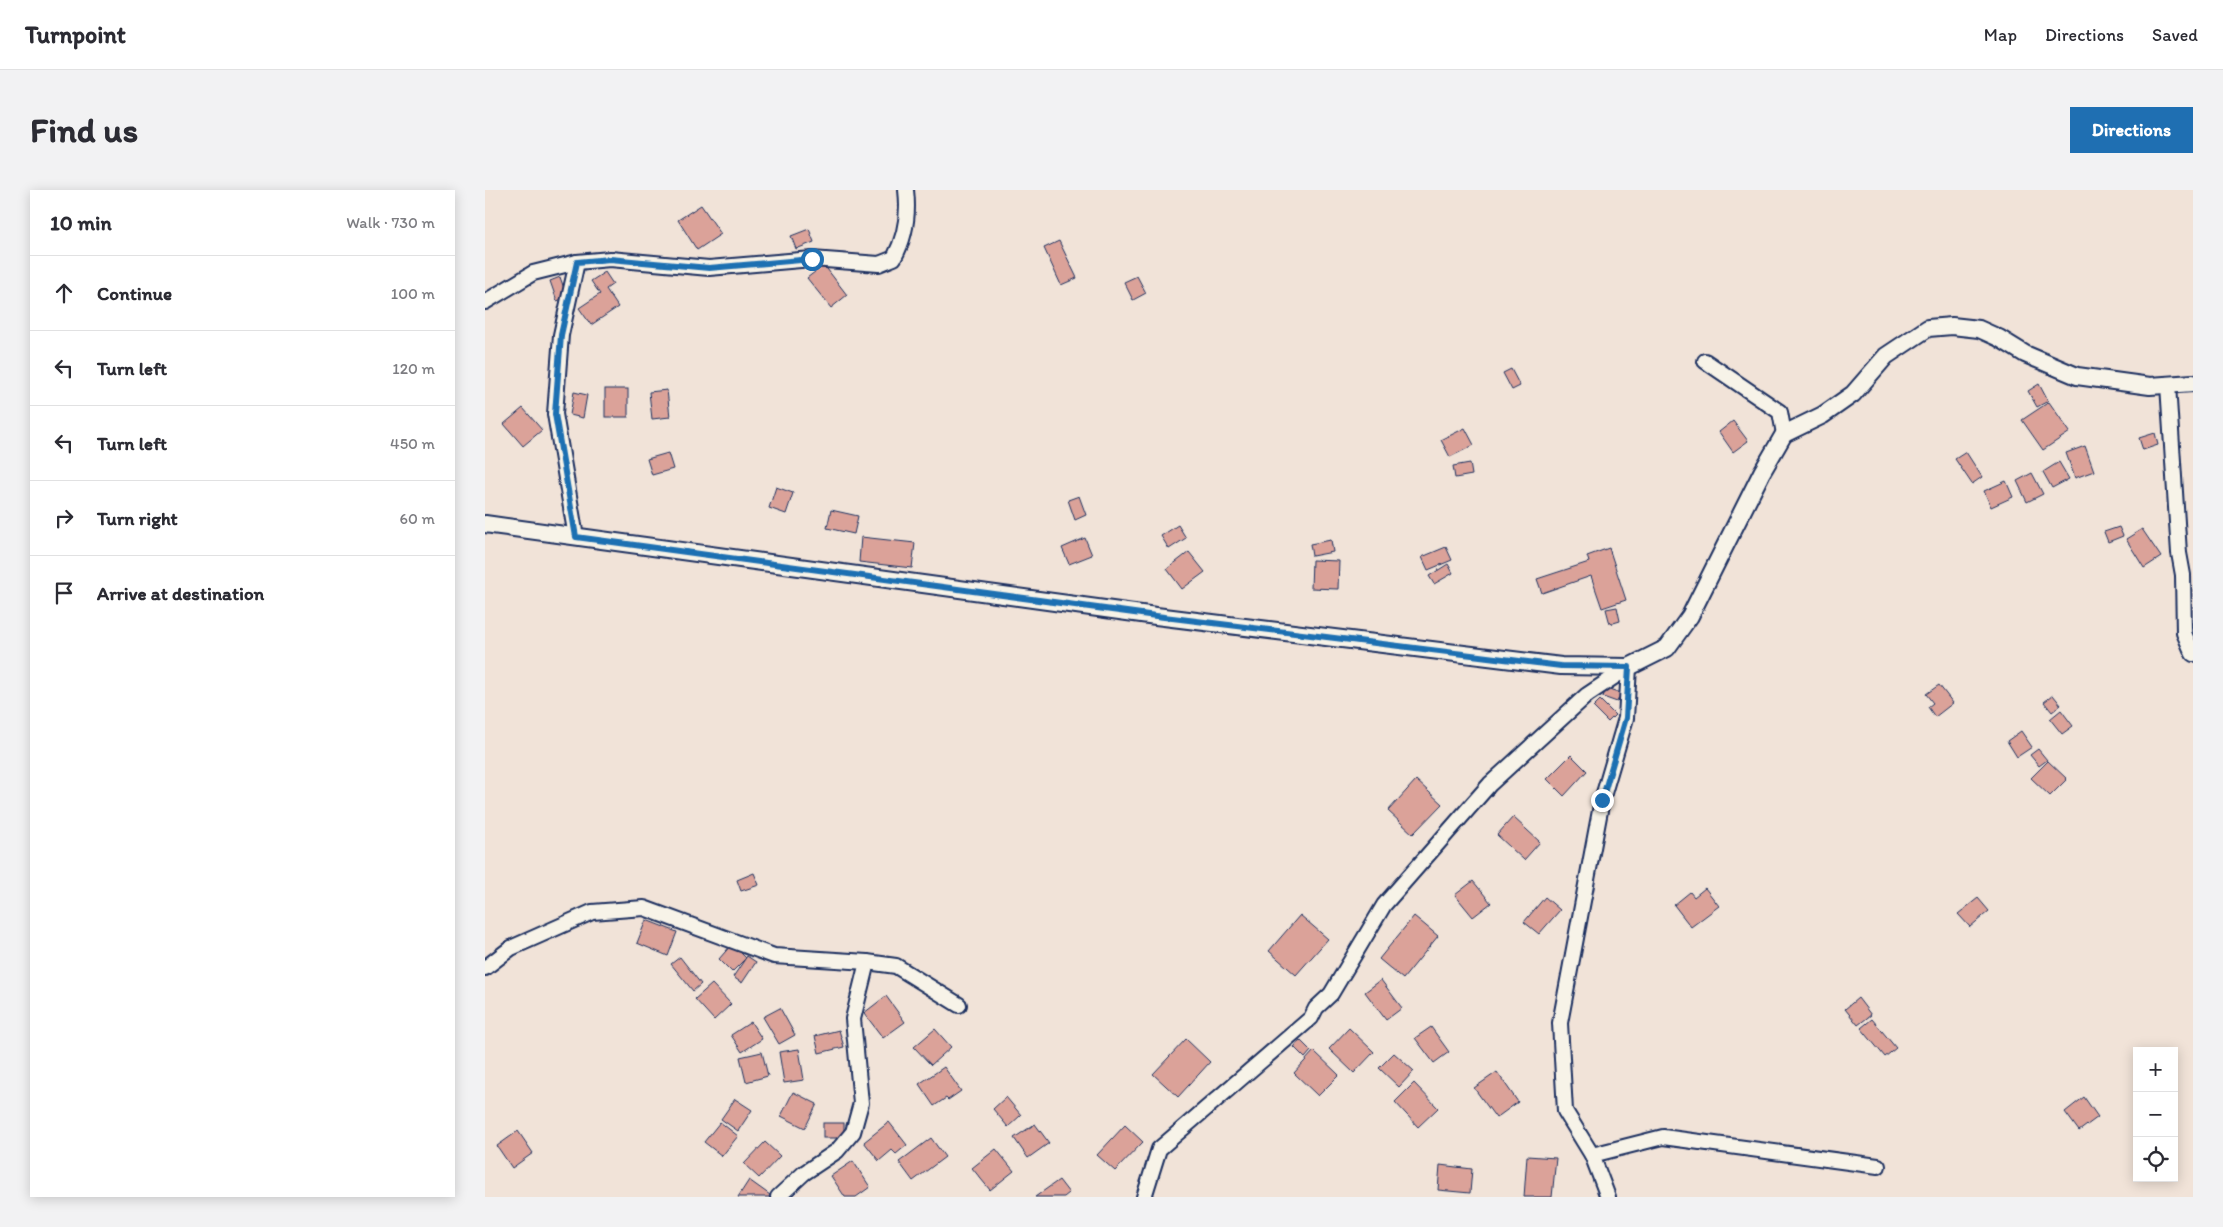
<!DOCTYPE html>
<html lang="en">
<head>
<meta charset="utf-8">
<style>
	body { margin:0; font-family:Itim,sans-serif; background:#f2f2f3; color:#2b2b33 }
	.controls { position:absolute; right:15px; bottom:15px; display:grid; overflow:hidden; border-radius:0px; box-shadow:0 2px 12px #0003 }
	.controls button { width:45px; height:45px; display:grid; place-items:center; padding:0; border:0; border-bottom:1px solid #e1e1e2; background:#fff; color:#2b2b33; font:25px sans-serif }
	.stop { position:absolute; width:15px; height:15px; margin:-11px; border:4px solid #1f6fb2; border-radius:50%; background:#fff }
	.stop.end { background:#1f6fb2; border-color:#fff; box-shadow:0 1px 5px #0008 }
	.list { margin:0; padding:0; list-style:none }
	h2 { display:flex; justify-content:space-between; align-items:center; height:65px; margin:0; padding:0 20px; font-size:21px }
	h2 small { font-size:16px; font-weight:400; color:#7c7c81 }
	.list li { display:grid; grid-template-columns:32px 1fr auto; gap:15px; align-items:center; box-sizing:border-box; height:75px; padding:0 20px; border-top:1px solid #e1e1e2 }
	.list b { display:block; font-size:19px; white-space:nowrap }
	.list em { font-size:16px; font-style:normal; color:#7c7c81 }
	.icon { flex:none; width:28px; height:28px; fill:none; stroke:currentColor; stroke-width:2; stroke-linecap:round; stroke-linejoin:round }
	.map { position:relative; flex:none; width:1708px; height:1007px; overflow:hidden; border-radius:0px }
	header { display:flex; align-items:center; gap:30px; box-sizing:border-box; height:70px; padding:0 25px; background:#fff; border-bottom:1px solid #e1e1e2 }
	header strong { font-size:24px }
	nav { display:flex; gap:28px; margin-inline-start:auto; font-size:18px }
	.intro { display:flex; align-items:center; justify-content:space-between; box-sizing:border-box; height:120px; padding:0 30px }
	h1 { margin:0; font-size:35px }
	.button { padding:12px 22px; border-radius:0px; background:#1f6fb2; color:#fff; font-size:18px; font-weight:700 }
	main { display:flex; gap:30px; padding:0 30px }
	aside { flex:1; background:#fff; border-radius:0px; box-shadow:0 2px 12px #0003 }
	.map>svg:first-child { display:block }
</style>
</head>
<body>
<header>
<strong>Turnpoint</strong>
<nav><a>Map</a><a>Directions</a><a>Saved</a></nav>
</header>
<div class="intro"><h1>Find us</h1><a class="button">Directions</a></div>
<main>
<aside>
<h2>10 min<small>Walk · 730 m</small></h2>
<ul class="list">
<li><svg class="icon" aria-label="ahead" viewBox="0 0 24 24"><path d="M12 20V5M6 11l6-6 6 6"/></svg><div><b>Continue</b></div><em>100 m</em></li>
<li><svg class="icon" aria-label="left" viewBox="0 0 24 24"><path d="M17 20v-9H6M10 6l-5 5 5 5"/></svg><div><b>Turn left</b></div><em>120 m</em></li>
<li><svg class="icon" aria-label="left" viewBox="0 0 24 24"><path d="M17 20v-9H6M10 6l-5 5 5 5"/></svg><div><b>Turn left</b></div><em>450 m</em></li>
<li><svg class="icon" aria-label="right" viewBox="0 0 24 24"><path d="M7 20v-9h11M14 6l5 5-5 5"/></svg><div><b>Turn right</b></div><em>60 m</em></li>
<li><svg class="icon" aria-label="arrive" viewBox="0 0 24 24"><path d="M6 21V4h12l-3 4 3 4H6"/></svg><div><b>Arrive at destination</b></div></li>
</ul>
</aside>
<div class="map">
<svg width="1708" height="1007" viewBox="0 0 1708 1007">
	<rect width="100%" height="100%" fill="#f1e3d8"/>
	<filter id="ink" filterUnits="userSpaceOnUse"><feTurbulence type="fractalNoise" baseFrequency=".02" numOctaves="2"/><feDisplacementMap in="SourceGraphic" scale="10" xChannelSelector="R" yChannelSelector="G"/><feConvolveMatrix kernelMatrix="1 2 1 2 8 2 1 2 1" color-interpolation-filters="sRGB"/></filter>
	<g filter="url(#ink)">
		<!-- building -->
		<g fill="#dba299" stroke="#1b2f5e">
			<polygon points="216,15 236,44 212,60 193,30"/>
			<polygon points="324,39 329,52 311,59 306,46"/>
			<polygon points="574,51 592,88 576,95 559,58"/>
			<polygon points="339,75 362,105 346,118 322,88"/>
			<polygon points="120,82 128,94 121,99 133,117 106,135 94,118 115,104 106,91"/>
			<polygon points="652,86 661,103 648,110 639,92"/>
			<polygon points="75,87 82,107 72,111 65,91"/>
			<polygon points="1026,179 1035,196 1027,200 1018,183"/>
			<polygon points="1554,194 1563,211 1552,217 1543,201"/>
			<rect x="120" y="199" width="23" height="28"/>
			<polygon points="182,200 185,227 167,229 164,202"/>
			<polygon points="89,202 102,205 98,228 85,225"/>
			<polygon points="1564,212 1585,242 1558,260 1537,230"/>
			<polygon points="38,218 57,240 38,256 19,234"/>
			<polygon points="1248,231 1263,251 1248,262 1234,242"/>
			<polygon points="980,238 989,255 965,267 956,250"/>
			<polygon points="1670,243 1673,255 1658,260 1654,248"/>
			<polygon points="1600,256 1609,281 1590,288 1581,263"/>
			<polygon points="1481,262 1497,287 1487,294 1470,269"/>
			<polygon points="183,263 188,279 167,285 162,269"/>
			<polygon points="1574,272 1584,289 1567,298 1558,282"/>
			<polygon points="985,273 987,285 970,288 968,276"/>
			<polygon points="1547,283 1558,304 1542,312 1532,291"/>
			<polygon points="1521,291 1528,307 1506,317 1499,301"/>
			<polygon points="291,297 308,303 301,324 284,318"/>
			<polygon points="594,306 601,325 590,330 583,310"/>
			<polygon points="346,320 373,326 369,344 342,338"/>
			<polygon points="693,335 701,348 684,359 676,346"/>
			<polygon points="1634,337 1638,346 1623,352 1619,342"/>
			<polygon points="1657,339 1676,367 1659,378 1641,349"/>
			<polygon points="376,347 430,353 427,378 374,372"/>
			<polygon points="600,348 607,365 584,374 577,358"/>
			<polygon points="846,350 848,362 827,366 825,354"/>
			<polygon points="961,357 967,370 943,380 937,367"/>
			<polygon points="1124,358 1141,410 1117,418 1106,386 1057,403 1052,389 1104,372 1102,366"/>
			<polygon points="704,362 720,382 697,399 682,379"/>
			<polygon points="827,370 854,371 853,399 826,398"/>
			<polygon points="963,374 968,383 949,394 944,386"/>
			<polygon points="1132,417 1135,431 1125,434 1121,419"/>
			<polygon points="1454,495 1468,513 1450,527 1443,517 1448,513 1441,504"/>
			<polygon points="1121,498 1136,503 1132,512 1118,507"/>
			<polygon points="1568,505 1576,515 1567,522 1559,512"/>
			<polygon points="1115,510 1130,525 1123,532 1108,517"/>
			<polygon points="1576,520 1588,536 1577,544 1565,529"/>
			<polygon points="1536,541 1547,557 1532,567 1522,551"/>
			<polygon points="1553,559 1562,570 1554,576 1545,565"/>
			<polygon points="1086,565 1102,581 1079,606 1062,589"/>
			<polygon points="1563,571 1582,589 1565,606 1546,588"/>
			<polygon points="931,590 957,614 928,644 903,621"/>
			<polygon points="1028,627 1055,652 1039,670 1012,645"/>
			<polygon points="269,683 274,695 256,701 252,690"/>
			<polygon points="988,691 1006,713 988,727 970,705"/>
			<polygon points="1220,698 1234,716 1206,737 1189,715 1205,702 1209,707"/>
			<polygon points="1060,707 1075,720 1054,744 1039,732"/>
			<polygon points="1493,708 1504,721 1485,737 1473,724"/>
			<polygon points="815,725 843,749 811,785 784,761"/>
			<polygon points="929,726 953,746 918,789 894,769"/>
			<polygon points="161,730 192,742 183,766 152,753"/>
			<polygon points="247,754 261,768 247,782 234,769"/>
			<polygon points="262,766 271,772 257,793 248,787"/>
			<polygon points="195,767 216,794 208,801 186,774"/>
			<polygon points="896,790 917,818 901,830 880,802"/>
			<polygon points="227,794 246,814 229,830 210,809"/>
			<polygon points="401,806 420,832 398,848 379,823"/>
			<polygon points="1373,808 1386,825 1373,835 1360,819"/>
			<polygon points="295,818 310,845 294,854 278,827"/>
			<polygon points="1387,829 1411,858 1400,867 1376,838"/>
			<polygon points="266,832 277,849 257,862 246,845"/>
			<polygon points="946,837 964,862 949,873 930,848"/>
			<polygon points="864,838 889,862 869,883 844,859"/>
			<polygon points="450,839 466,857 446,875 429,857"/>
			<polygon points="354,840 359,857 334,863 330,846"/>
			<polygon points="701,849 725,872 693,907 668,884"/>
			<polygon points="815,850 826,861 820,868 809,857"/>
			<polygon points="314,859 319,890 299,893 294,862"/>
			<polygon points="829,861 854,885 833,906 809,883"/>
			<polygon points="277,862 283,886 261,892 255,867"/>
			<polygon points="909,863 929,881 914,897 894,878"/>
			<polygon points="459,877 476,901 463,910 461,908 449,916 434,894"/>
			<polygon points="1012,882 1033,912 1011,928 989,898"/>
			<polygon points="929,893 953,918 933,937 910,912"/>
			<polygon points="308,902 332,914 320,938 296,926"/>
			<polygon points="521,907 536,925 523,937 508,919"/>
			<polygon points="1599,907 1613,927 1594,941 1580,922"/>
			<polygon points="250,909 267,920 253,941 236,929"/>
			<polygon points="235,932 253,946 237,966 219,952"/>
			<polygon points="404,932 422,955 411,964 407,960 394,971 379,952"/>
			<rect x="338" y="933" width="21" height="15"/>
			<polygon points="550,934 564,953 543,968 529,948"/>
			<polygon points="640,935 658,952 630,981 612,965"/>
			<polygon points="33,941 48,963 27,978 12,956"/>
			<polygon points="446,948 460,967 428,991 414,972"/>
			<polygon points="280,952 295,966 274,988 259,974"/>
			<polygon points="511,959 529,981 505,1000 487,978"/>
			<polygon points="1042,966 1071,968 1067,1007 1039,1007"/>
			<polygon points="368,971 385,997 371,1007 360,1007 346,986"/>
			<polygon points="955,975 987,979 985,1003 953,1000"/>
			<polygon points="264,990 285,1005 284,1007 253,1007"/>
			<polygon points="574,990 584,1003 579,1007 550,1007"/>
		</g>
		<g fill="none" stroke-linecap="round" stroke-linejoin="round">
			<defs>
				<g id="minor">
					<path d="M0,112L48,83L92,72L125,69L224,78L327,69L394,74L409,68C421,46 424,25 421,0"/>
					<polyline points="1220,171 1295,222 1299,244"/>
					<polyline points="1683,195 1694,363 1698,385 1699,443 1708,464"/>
					<polyline points="91,347 70,224 76,145 92,72"/>
					<polyline points="0,778 26,758 107,722 159,718 289,766 382,772 411,776 474,815"/>
					<polyline points="1107,965 1178,947 1393,976"/>
					<polyline points="293,1007 319,983 352,961 368,942 376,913 368,829 382,772"/>
					<polyline points="659,1007 674,959 826,828 831,818 846,804 899,715 1005,594 1102,505 1144,477 1141,528 1117,610 1075,833 1080,921 1107,965 1123,1007"/>
				</g>
				<polyline id="tertiary" points="0,334 671,426 1076,476 1144,477 1182,458 1205,426 1277,282 1299,244 1338,225 1368,204 1401,166 1443,138 1467,136 1494,139 1514,148 1540,164 1592,186 1665,196 1708,193"/>
			</defs>
			<!-- minor casing -->
			<use href="#minor" stroke="#1b2f5e" stroke-width="18"/>
			<!-- tertiary casing -->
			<use href="#tertiary" stroke="#1b2f5e" stroke-width="20"/>
			<!-- minor -->
			<use href="#minor" stroke="#f7f3e8" stroke-width="14"/>
			<!-- tertiary -->
			<use href="#tertiary" stroke="#f7f3e8" stroke-width="16"/>
		</g>
	</g>
	<g fill="none" stroke-linecap="round" stroke-linejoin="round" filter="url(#ink)">
		<!-- route -->
		<polyline stroke="#1f6fb2" stroke-width="6" points="327,69 224,78 125,69 92,72 76,145 70,224 91,347 671,426 1076,476 1144,477 1141,528 1117,610"/>
	</g>
</svg>
<div class="controls">
<button>+</button>
<button>−</button>
<button><svg class="icon" aria-label="locate" viewBox="0 0 24 24"><circle cx="12" cy="12" r="6"/><path d="M12 2v4M12 18v4M2 12h4M18 12h4"/></svg></button>
</div>
<div class="stop" style="left:327px;top:69px"></div>
<div class="stop end" style="left:1117px;top:610px"></div>
</div>
</main>
</body>
</html>
